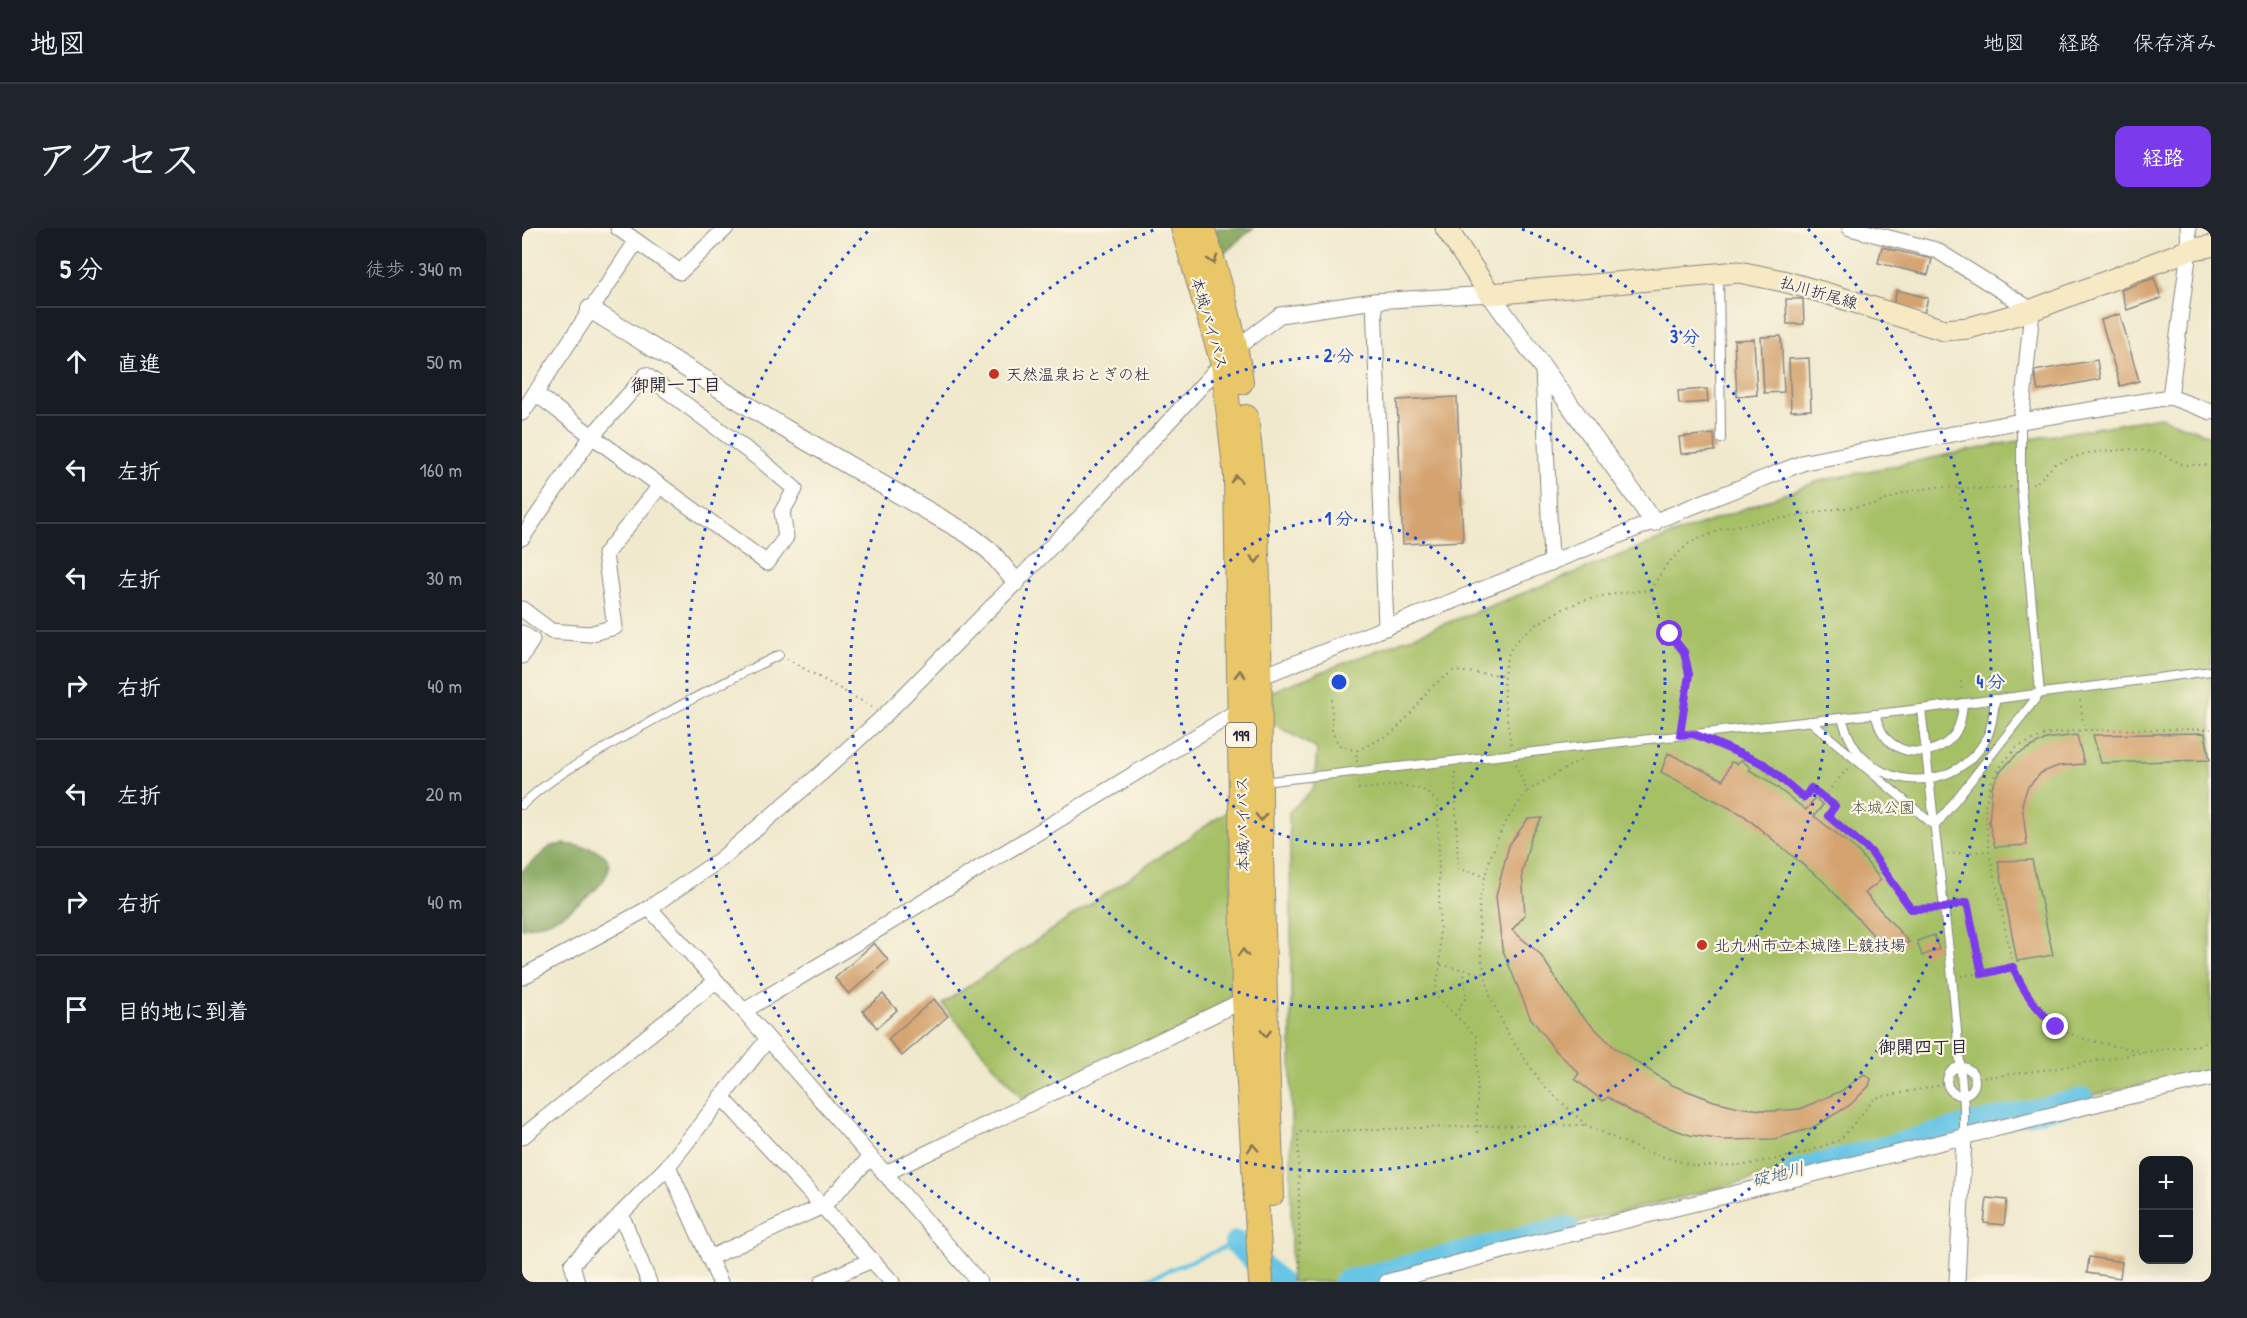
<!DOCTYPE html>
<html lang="ja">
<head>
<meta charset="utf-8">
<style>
	body { margin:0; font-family:"Patrick Hand","Klee One",sans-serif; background:#20242c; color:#f1f3f6 }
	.controls { position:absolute; right:18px; bottom:18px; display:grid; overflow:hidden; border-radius:12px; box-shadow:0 6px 24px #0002 }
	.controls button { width:54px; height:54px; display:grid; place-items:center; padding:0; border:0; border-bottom:2px solid #363941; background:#171b24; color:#f1f3f6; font:30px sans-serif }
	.stop { position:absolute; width:18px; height:18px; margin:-14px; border:4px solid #7c3aed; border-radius:50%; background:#fff }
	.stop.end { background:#7c3aed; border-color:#fff; box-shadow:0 2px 6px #0008 }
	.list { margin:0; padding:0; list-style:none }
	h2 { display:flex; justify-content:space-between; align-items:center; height:78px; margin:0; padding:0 24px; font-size:26px }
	h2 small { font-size:20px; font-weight:400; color:#9ea1a6 }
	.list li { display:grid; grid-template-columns:39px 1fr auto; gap:18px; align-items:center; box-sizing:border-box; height:108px; padding:0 24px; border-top:2px solid #363941 }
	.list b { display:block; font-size:22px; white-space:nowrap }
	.list em { font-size:20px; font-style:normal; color:#9ea1a6 }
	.icon { flex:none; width:33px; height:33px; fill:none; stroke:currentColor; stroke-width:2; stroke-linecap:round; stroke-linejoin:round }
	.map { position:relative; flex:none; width:1689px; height:1054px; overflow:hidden; border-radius:12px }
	header { display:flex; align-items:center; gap:36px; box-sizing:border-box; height:84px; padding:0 30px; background:#171b24; border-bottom:2px solid #363941 }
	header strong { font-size:28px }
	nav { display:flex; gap:33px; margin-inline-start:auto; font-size:21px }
	.intro { display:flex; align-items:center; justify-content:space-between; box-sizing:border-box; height:144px; padding:0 36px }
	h1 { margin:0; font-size:42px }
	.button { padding:15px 27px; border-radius:12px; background:#7c3aed; color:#fff; font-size:21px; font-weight:700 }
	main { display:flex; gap:36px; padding:0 36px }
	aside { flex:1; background:#171b24; border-radius:12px; box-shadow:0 6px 24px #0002 }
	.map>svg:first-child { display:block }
</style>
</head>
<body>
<header>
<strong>地図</strong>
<nav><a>地図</a><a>経路</a><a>保存済み</a></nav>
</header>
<div class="intro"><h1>アクセス</h1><a class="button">経路</a></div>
<main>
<aside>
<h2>5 分<small>徒歩 · 340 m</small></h2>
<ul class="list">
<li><svg class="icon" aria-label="ahead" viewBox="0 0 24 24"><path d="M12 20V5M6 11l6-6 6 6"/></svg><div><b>直進</b></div><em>50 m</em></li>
<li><svg class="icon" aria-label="left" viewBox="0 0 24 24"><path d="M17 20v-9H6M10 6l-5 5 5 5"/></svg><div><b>左折</b></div><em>160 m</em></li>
<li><svg class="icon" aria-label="left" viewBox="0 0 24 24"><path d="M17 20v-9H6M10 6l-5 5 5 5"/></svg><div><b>左折</b></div><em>30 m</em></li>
<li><svg class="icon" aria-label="right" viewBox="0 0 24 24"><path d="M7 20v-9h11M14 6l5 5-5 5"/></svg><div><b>右折</b></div><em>40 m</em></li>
<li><svg class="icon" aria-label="left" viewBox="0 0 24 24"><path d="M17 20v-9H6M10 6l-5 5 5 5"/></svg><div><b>左折</b></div><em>20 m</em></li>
<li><svg class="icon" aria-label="right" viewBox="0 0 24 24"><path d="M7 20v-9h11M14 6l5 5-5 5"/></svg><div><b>右折</b></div><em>40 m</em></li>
<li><svg class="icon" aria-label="arrive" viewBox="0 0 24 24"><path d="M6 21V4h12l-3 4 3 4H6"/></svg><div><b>目的地に到着</b></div></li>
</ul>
</aside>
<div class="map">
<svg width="1689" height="1054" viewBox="0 0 1689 1054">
	<rect width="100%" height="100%" fill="#fcf5e5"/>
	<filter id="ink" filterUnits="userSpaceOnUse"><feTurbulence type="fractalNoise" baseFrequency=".0167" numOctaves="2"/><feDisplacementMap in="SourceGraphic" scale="12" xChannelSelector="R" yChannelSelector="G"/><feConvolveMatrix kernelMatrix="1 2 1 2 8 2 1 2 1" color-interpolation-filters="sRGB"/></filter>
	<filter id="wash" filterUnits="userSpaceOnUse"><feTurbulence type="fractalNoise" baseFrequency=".008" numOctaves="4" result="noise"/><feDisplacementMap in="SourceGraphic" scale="24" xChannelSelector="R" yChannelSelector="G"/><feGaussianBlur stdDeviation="1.35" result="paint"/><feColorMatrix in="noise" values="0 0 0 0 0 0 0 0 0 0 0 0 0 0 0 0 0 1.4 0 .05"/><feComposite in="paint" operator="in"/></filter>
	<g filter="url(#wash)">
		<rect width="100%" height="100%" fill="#f0e9cd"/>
		<!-- green -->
		<g fill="#a6c066" stroke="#647150" stroke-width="1.5">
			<polygon points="1638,189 1689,208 1689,841 1438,897 1249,947 817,1054 769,1054 769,690 767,584 792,560 795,521 749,494 748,464 1132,314 1297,253 1484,215"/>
			<polygon points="709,581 711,774 509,881 420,776"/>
		</g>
		<!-- forest -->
		<g fill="#84a65b" stroke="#53644b" stroke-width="1.5">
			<polygon points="693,0 731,0 700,27"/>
			<path d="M43,616C55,618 74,619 83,628C102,648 47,685 32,691C22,695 10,698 0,700V643L29,618Z"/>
		</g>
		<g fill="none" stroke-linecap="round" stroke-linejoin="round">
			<!-- stream -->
			<polyline stroke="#67c5e5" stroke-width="4" points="617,1054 714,1015"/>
			<!-- river -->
			<g stroke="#67c5e5" stroke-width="24">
				<polyline points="1274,943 1442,899 1561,872"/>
				<polyline points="714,1015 757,1054"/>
				<polyline points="823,1054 1045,1000"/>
			</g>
		</g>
		<g id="blocks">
			<!-- building -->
			<g fill="#d4a36f">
				<polygon points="1360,19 1410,31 1406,47 1356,35"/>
				<polygon points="1632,50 1639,70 1605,82 1599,62"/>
				<polygon points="1375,62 1406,70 1402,85 1371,77"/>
				<polygon points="1264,71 1281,71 1282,96 1265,96"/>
				<polygon points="1598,86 1617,153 1598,158 1579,92"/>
				<polygon points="1259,108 1262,164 1242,165 1239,109"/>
				<polygon points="1232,111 1235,167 1215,169 1212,112"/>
				<polygon points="1287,130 1289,182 1269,183 1267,131"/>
				<polygon points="1575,132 1578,151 1516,163 1512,143"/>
				<polygon points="1185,161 1186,174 1157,176 1156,163"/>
				<polygon points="935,169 941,313 881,316 875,172"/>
				<polygon points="1192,206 1193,223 1159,226 1157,209"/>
				<polygon points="1683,505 1688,532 1579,535 1571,507"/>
				<polygon points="1555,507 1562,536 1536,538 1519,545 1505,560 1500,576 1505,617 1473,619 1467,594 1470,559 1478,544 1494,527 1524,511"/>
				<polygon points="1146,525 1201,552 1209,534 1215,536 1219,532 1229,540 1227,542 1244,551 1284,582 1293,570 1301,577 1292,588 1334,621 1359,652 1343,665 1387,714 1367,724 1301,653 1221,587 1139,544"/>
				<polygon points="1020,590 1009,609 1000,645 1003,687 990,702 1018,726 1057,785 1093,820 1150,857 1192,873 1222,880 1252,883 1278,881 1319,863 1342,846 1349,851 1347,858 1328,877 1290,900 1252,911 1202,912 1168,907 1130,894 1106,882 1086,869 1081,873 1053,851 1057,845 1032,821 1008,789 980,720 974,668 987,617 1006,591"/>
				<polygon points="1510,632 1531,727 1495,733 1476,633"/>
				<polygon points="1412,707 1417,721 1400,728 1395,713"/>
				<polygon points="352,715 366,732 327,766 313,750"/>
				<polygon points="361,766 375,782 355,800 341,783"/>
				<polygon points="412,771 426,788 380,828 366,811"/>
				<polygon points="1465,970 1485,972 1482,997 1462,995"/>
				<polygon points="1567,1029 1600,1034 1598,1050 1565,1045"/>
			</g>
		</g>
	</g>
	<g filter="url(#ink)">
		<use href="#blocks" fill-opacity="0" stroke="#898684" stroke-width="1.5"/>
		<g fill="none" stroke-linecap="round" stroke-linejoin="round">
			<defs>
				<g id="service">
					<polyline points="1197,47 1199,211"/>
					<polyline points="1399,481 1430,749 1442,878 1442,909"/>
					<path d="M1353,486C1356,495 1358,504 1365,511C1383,530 1416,527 1432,507C1439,497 1440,486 1441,475"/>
					<path d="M1320,490C1325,506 1331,522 1345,533C1383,566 1445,553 1466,507C1471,495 1472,483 1473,471"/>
					<polyline points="1288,493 1413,598 1518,465 1499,258 1499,193"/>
					<polyline points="740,554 1399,481 1689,443"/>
					<path d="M0,577C25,553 53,537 83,520C139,486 198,456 257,427"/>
					<circle cx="1439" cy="853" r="14"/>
				</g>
				<g id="minor">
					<polyline points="96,0 158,44 204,0"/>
					<polyline points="1328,0 1414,22 1510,82 1499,193"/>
					<polyline points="852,73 864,400"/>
					<polyline points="1021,141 1029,335"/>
					<polyline points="1648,169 1667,22 1666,0"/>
					<polyline points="0,185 114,14"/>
					<polyline points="0,310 70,208 124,147 241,234 273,261 260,284 264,309 245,335 70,208 13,165"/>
					<polyline points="0,381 29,403 67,406 93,399 83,326 138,258"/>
					<polyline points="0,405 10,412 0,428"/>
					<polyline points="738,449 1283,234 1499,193 1648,169 1689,184"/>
					<polyline points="127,680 222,783 457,1054"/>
					<polyline points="0,749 127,680 199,631 303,542 364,486 575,272 714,120 758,87 852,73 968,66"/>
					<polyline points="222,783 719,481"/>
					<polyline points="199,868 370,1054"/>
					<polyline points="0,909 194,753"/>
					<polyline points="146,938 198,1054"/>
					<polyline points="362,946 722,772"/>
					<polyline points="99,986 127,1054"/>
					<polyline points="187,1030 301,978 348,930"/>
					<polyline points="55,1054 50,1036 146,938 245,812"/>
					<polyline points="300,1054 350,1032"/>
					<polyline points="865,1054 984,1022 1582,874 1689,850"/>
					<polyline points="1435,1054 1442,909"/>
				</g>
				<g id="tertiary">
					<polyline points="968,66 1132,294"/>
					<polyline points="68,81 262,200 446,306 468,323 494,354"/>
				</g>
				<polyline id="secondary" points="924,0 968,66 1217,44 1261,53 1310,67 1422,102 1447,100 1510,82 1667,22 1689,18"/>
				<g id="trunk">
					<polyline points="661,0 701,136 714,248 722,772 739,1054"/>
					<path d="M680,0C697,51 712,101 719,154"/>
					<path d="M724,189C740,315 737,444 738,571C740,703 745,834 750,966"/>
				</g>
			</defs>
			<!-- service casing -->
			<use href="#service" stroke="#898684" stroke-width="10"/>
			<!-- minor casing -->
			<use href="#minor" stroke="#898684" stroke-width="17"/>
			<!-- tertiary casing -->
			<use href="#tertiary" stroke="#898684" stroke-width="20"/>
			<!-- secondary casing -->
			<use href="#secondary" stroke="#898684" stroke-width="23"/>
			<!-- trunk casing -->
			<use href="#trunk" stroke="#898684" stroke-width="26"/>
			<!-- path -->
			<g stroke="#898684" stroke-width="2" stroke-dasharray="1.5 4.5" stroke-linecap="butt">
				<polyline points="1510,256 1514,255 1533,236 1565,225 1611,221 1638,225 1661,237 1689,237"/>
				<polyline points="1437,260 1439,280"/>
				<polyline points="1128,362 1138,388 1148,406 1162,424 1167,446 1160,496"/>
				<polyline points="265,431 352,480"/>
				<polyline points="1439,453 1440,465"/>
				<polyline points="810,471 810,504 817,517 834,523"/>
				<polyline points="1558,472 1562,502"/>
				<polyline points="1192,514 1242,536 1282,570 1289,560 1313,578 1306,588 1349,624 1389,681 1411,680"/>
				<path d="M989,516C985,488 976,453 987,425C995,404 1043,377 1065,372C1086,366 1107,364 1128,362L1145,336L1167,315L1203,300L1314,281L1352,277L1384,264L1414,259L1465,261L1490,259"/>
				<polyline points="835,534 834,523 870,505 890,484 908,460 931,443 981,447"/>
				<polyline points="994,536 1005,563 981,598 966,636 957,675 958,723 968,768 987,808 1021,857 1064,897 1121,923 1173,938 1223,937 1280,926 1318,912 1353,870 1430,855"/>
				<polyline points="933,544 936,641 962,647"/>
				<polyline points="836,554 837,561 878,557 900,561 916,574 918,737 913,767 955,809 955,909"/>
				<polyline points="1005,563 1062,530"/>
				<polyline points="1301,569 1327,539"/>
				<polyline points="1425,626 1467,623"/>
				<polyline points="1432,677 1445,674 1460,745 1490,739"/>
				<polyline points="919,737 963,746"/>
				<polyline points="1439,748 1460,745"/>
				<polyline points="933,787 944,769 942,742"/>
				<path d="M1621,824C1593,817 1559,814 1535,799C1514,786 1499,761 1491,739L1467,623L1463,579L1469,554L1480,536L1495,519L1525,506L1562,502L1689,501"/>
				<polyline points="1450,851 1530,841 1623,824 1677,817 1689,811"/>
				<polyline points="778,1052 776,904 955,898 1064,897"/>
			</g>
			<!-- service -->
			<use href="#service" stroke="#fff" stroke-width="8"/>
			<!-- minor -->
			<use href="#minor" stroke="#fff" stroke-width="15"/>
			<!-- tertiary -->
			<use href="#tertiary" stroke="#fff" stroke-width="18"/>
			<!-- secondary -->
			<use href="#secondary" stroke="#f6e9c3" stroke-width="21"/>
			<!-- trunk -->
			<use href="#trunk" stroke="#e9c769" stroke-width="24"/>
		</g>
		<!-- one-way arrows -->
		<defs><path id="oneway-chevron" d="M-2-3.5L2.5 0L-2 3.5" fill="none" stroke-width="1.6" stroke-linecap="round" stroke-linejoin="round" transform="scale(1.5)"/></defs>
		<g stroke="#867452">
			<use href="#oneway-chevron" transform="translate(691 32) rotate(72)"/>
			<use href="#oneway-chevron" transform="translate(714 251) rotate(-93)"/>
			<use href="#oneway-chevron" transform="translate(734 331) rotate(88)"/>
			<use href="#oneway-chevron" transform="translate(718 446) rotate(-91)"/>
			<use href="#oneway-chevron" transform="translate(739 589) rotate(89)"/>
			<use href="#oneway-chevron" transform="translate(721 725) rotate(-91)"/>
			<use href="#oneway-chevron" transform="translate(744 805) rotate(88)"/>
			<use href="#oneway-chevron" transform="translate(731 920) rotate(-94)"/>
		</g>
	</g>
	<g fill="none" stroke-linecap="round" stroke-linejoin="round" filter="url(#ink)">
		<!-- route -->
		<path stroke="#7c3aed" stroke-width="8" d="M1148,406L1162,424L1167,446L1158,507L1172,506L1242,536L1282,570L1289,560L1313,578L1306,588L1349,624L1389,681L1422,680L1445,674L1460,746L1491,739C1501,764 1515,781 1534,799"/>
	</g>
	<!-- distance rings -->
	<g fill="none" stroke="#1d4ed8" stroke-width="3" stroke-dasharray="3 6">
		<circle cx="817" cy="454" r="163"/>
		<circle cx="817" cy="454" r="326"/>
		<path d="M1000 1A489 489 0 1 1 634 1"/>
		<path d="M557 1052A652 652 0 0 1 348 1M1286 1A652 652 0 0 1 1077 1052"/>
	</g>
	<!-- markers -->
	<g fill="#c8321e" stroke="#fcf5e5" stroke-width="2">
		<circle cx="472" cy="146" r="6"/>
		<circle cx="1180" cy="717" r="6"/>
	</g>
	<g text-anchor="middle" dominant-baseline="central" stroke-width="4.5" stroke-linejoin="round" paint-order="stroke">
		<!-- shield labels -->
		<rect fill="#fcf5e5" stroke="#63616e" stroke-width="1.5" x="704" y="495" width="30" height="24" rx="4.5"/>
		<g font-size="15" font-weight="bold" fill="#22223b">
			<text x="719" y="507">199</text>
		</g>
		<!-- street labels -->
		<g font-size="16" fill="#22223b" stroke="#fcf5e5">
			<text transform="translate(1297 64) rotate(16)">払川折尾線</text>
			<text transform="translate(688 95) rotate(74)">本城バイパス</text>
			<text transform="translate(720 596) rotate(-91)">本城バイパス</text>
		</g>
		<!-- poi labels -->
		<g font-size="16" fill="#22223b" stroke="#fcf5e5" text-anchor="start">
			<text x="484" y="146">天然温泉おとぎの杜</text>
			<text x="1192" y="717">北九州市立本城陸上競技場</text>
		</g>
		<!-- park labels -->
		<g font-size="16" fill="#50594a" stroke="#fcf5e5">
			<text x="1361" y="579">本城公園</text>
		</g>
		<!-- neighbourhood labels -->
		<g font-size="18" font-weight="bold" fill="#22223b" stroke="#fcf5e5">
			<text x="154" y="156">御開一丁目</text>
			<text x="1401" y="818">御開四丁目</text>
		</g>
		<!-- water labels -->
		<g font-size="18" font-style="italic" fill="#3a5b76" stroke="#fcf5e5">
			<text transform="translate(1256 946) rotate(-14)">碇地川</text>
		</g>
	</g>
	<circle cx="817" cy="454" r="9" fill="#1d4ed8" stroke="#fcf5e5" stroke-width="3"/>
	<g font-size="18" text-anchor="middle" font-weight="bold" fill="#1d4ed8" stroke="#fcf5e5" stroke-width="4.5" stroke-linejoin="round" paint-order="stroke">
		<text x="1163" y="115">3 分</text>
		<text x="817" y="134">2 分</text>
		<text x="817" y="297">1 分</text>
		<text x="1469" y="460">4 分</text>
	</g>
</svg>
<div class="controls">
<button>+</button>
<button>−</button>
</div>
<div class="stop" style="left:1148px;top:406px"></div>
<div class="stop end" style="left:1534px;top:799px"></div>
</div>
</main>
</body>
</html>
